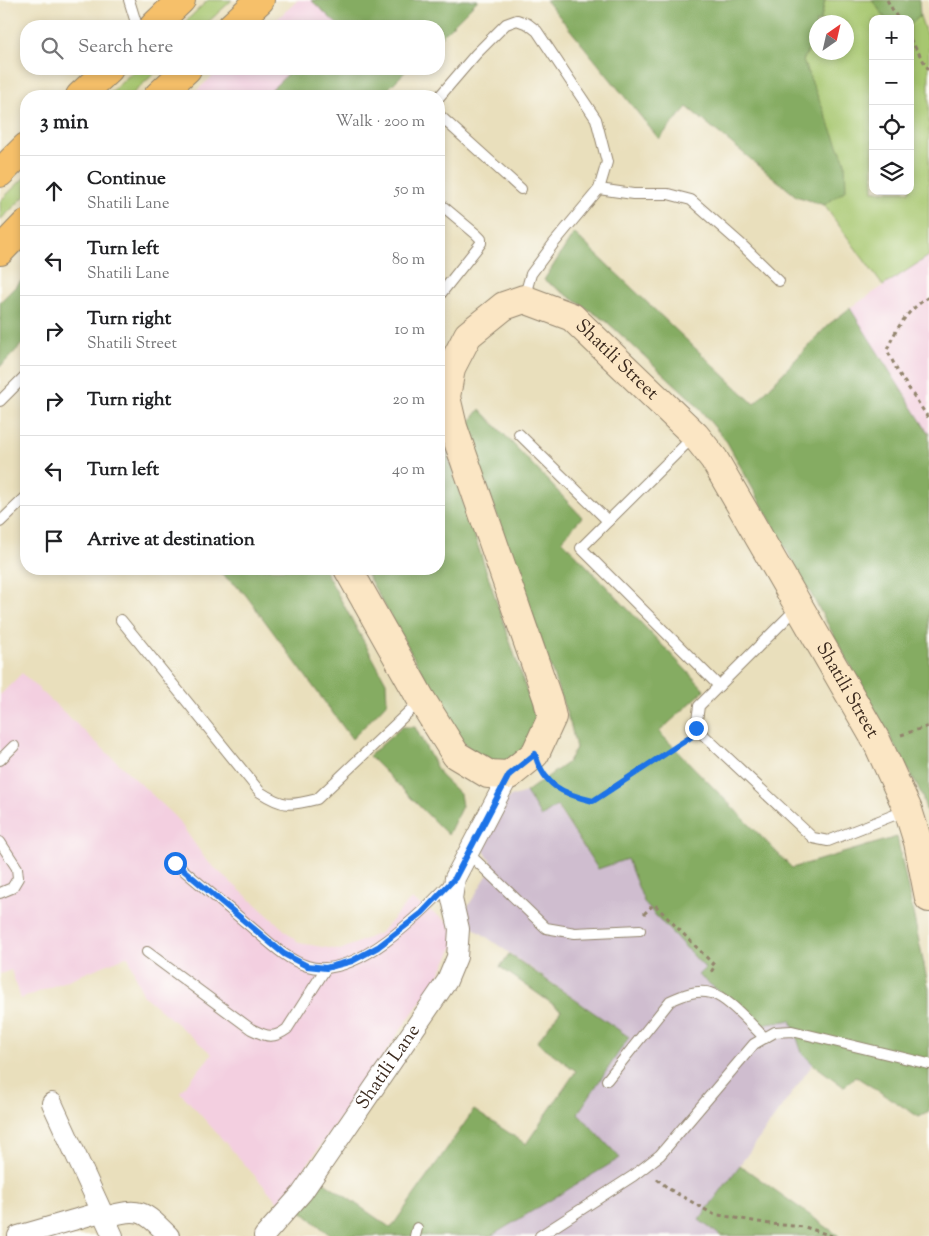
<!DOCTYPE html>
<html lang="en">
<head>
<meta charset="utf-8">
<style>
	body { margin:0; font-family:"Sorts Mill Goudy",serif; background:#f2f2f2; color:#202124 }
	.controls { position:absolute; right:15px; top:15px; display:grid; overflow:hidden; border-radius:10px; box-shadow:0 2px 8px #0003 }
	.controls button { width:45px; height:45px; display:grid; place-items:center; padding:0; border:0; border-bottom:1px solid #e0e0e0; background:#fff; color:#202124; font:25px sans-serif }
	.compass { position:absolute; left:809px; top:15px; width:45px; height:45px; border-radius:50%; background:#fff; box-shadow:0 2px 8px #0003; rotate:34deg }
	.stop { position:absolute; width:15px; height:15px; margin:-11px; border:4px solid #1a73e8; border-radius:50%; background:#fff }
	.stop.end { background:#1a73e8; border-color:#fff; box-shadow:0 1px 5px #0008 }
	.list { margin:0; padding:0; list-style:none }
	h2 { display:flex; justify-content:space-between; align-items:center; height:65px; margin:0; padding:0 20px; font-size:21px }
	h2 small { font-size:16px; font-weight:400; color:#757577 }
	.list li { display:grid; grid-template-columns:32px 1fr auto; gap:15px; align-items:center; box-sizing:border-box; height:70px; padding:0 20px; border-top:1px solid #e0e0e0 }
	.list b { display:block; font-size:19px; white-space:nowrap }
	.list p { margin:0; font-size:16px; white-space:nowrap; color:#757577 }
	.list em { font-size:16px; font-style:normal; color:#757577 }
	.icon { flex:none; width:28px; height:28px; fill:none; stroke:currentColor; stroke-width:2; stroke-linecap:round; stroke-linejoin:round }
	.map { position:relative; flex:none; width:929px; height:1236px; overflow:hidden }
	.search { position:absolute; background:#fff; box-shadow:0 2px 8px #0003; left:20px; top:20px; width:425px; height:55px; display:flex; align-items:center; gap:12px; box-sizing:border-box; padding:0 18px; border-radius:20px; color:#757577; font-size:19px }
	.panel { position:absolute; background:#fff; box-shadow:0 2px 8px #0003; left:20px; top:90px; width:425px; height:485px; border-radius:20px }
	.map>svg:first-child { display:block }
</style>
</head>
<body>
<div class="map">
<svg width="929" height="1236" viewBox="0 0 929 1236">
	<rect width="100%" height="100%" fill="#fdfcf7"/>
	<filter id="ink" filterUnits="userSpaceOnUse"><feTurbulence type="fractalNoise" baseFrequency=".02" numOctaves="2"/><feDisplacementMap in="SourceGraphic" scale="10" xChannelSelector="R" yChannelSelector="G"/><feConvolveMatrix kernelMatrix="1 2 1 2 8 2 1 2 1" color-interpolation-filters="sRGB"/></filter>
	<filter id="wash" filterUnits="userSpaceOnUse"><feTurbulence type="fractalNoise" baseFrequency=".0096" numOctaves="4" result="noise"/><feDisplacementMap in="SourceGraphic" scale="20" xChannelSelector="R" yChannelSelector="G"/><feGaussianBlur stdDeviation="1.12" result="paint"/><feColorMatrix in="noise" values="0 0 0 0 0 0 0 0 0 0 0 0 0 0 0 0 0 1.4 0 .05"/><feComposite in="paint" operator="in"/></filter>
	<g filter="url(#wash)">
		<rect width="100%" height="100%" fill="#e9dfbc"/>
		<!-- built -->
		<g fill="#f3cfe0">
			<polygon points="298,0 311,0 338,25 337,26 269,26"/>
			<polygon points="221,69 293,69 265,96 190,96"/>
			<polygon points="929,256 929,434 850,308"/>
			<polygon points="22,673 176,817 206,860 299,943 340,950 380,933 411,899 453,925 454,946 439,975 280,1204 180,1092 212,1054 143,995 128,956 21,999 11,970 0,974 0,695"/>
		</g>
		<!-- industrial -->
		<polygon fill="#cfbdcf" points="526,792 541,817 556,806 598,869 627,858 645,904 705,968 698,975 762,1025 792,1020 802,1053 813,1064 700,1220 721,1236 491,1236 620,1158 578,1113 629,1037 468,924 467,908 493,866 483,849 485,835 508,798"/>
		<!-- green -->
		<g fill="#a7c770" stroke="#717847">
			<polygon points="208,0 232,0 204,26 181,26"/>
			<polygon points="825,0 872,0 886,19 873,19 873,191 910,191 910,25 920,16 929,43 929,256 883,286 824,205 846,190 803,61 816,32 816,52 846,52 846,22 820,22"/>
			<polygon points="136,69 159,69 130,96 107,96"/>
			<polygon points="26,176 26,195 0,220 0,201"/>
		</g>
		<!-- forest -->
		<g fill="#85ac62" stroke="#606b40">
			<polygon points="311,0 478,0 439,39 439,26 337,26 338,25"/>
			<polygon points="546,0 825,0 820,22 816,22 816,32 803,61 845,162 846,190 824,205 796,196 687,107 659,139"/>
			<polygon points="872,0 919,0 920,16 910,25 910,19 886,19"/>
			<polygon points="293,69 408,69 381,96 265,96"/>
			<polygon points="574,233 754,404 828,325 850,308 929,434 929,820 921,793 727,442 692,400 606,321 544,280"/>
			<polygon points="26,276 26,340 0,367 0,302"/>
			<polygon points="480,409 582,517 562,540 705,690 659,732 792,868 897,837 929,989 929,1112 919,1117 855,1076 844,1087 813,1064 802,1053 791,1020 762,1025 698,975 705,968 645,904 627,859 598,869 557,806 541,817 526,792 567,763 576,748 571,726 466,427"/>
			<path d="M439,430L536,719C535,724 536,730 533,734C526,749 508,766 490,763C478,760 467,746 459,738L364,569H439Z"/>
			<polygon points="216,569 324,569 386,682 387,703 352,739 245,594"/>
			<polygon points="402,727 415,727 441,776 460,794 462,806 448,835 369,756"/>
			<polygon points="509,954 629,1037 578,1113 620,1158 491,1236 331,1236 299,1209 323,1181 391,1228 474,1110 526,1144 576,1071 537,1042 561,1010 500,967"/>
			<polygon points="740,1165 839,1236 721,1236 699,1220"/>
		</g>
	</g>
	<g filter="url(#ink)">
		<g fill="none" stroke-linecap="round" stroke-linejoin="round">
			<defs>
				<g id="lane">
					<polyline points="129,0 137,26"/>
					<polyline points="439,97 476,54 506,24 517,20 528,24 537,31 596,119 607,162 599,189 554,243 531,274 524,298"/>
					<polyline points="439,115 521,189"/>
					<polyline points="599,189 633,194 668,194 691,200 742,245 779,281"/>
					<polyline points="439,203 476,234 481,239 481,243 439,296"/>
					<polyline points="0,401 26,375"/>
					<polyline points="519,434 608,521"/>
					<polyline points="694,436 581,548 719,686 797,608"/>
					<polyline points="0,522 26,497"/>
					<path d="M121,620L260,792C283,807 290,806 317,799L421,700"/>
					<polyline points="719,686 699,706 696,728 813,838 828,841 907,810"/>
					<polyline points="0,760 14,746"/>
					<polyline points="0,842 17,868 18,878 12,888 0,893"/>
					<polyline points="468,853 546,928 575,933 640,930"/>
					<path d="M175,863C200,884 225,905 251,927C268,941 285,959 307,966C355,981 422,913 452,881"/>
					<path d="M147,952L251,1029C266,1036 272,1040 287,1029L326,968"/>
					<path d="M607,1080L670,1001C683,995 697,989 711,993C729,998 751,1025 765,1038"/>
					<polyline points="415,1236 417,1228"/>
					<polyline points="540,1236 633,1176 660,1155 754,1044 775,1032 792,1031 929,1064"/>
				</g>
				<g id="street">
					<polyline points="52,1103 113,1236"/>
					<path d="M105,1217C140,1207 143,1210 169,1236"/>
					<polyline points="18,1236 101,1212"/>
					<path id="s1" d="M264,1236L302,1193L447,981L457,957L459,929L452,899L455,878L509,775"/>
				</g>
				<g id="secondary">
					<path id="s2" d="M348,569L421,699L456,755L488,774L509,775L535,754L552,717L548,700L453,427L446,397L451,368L468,335L504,306L524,299L572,317L695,435L714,459L877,742L908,810L918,842L929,898"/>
				</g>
				<g id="primary">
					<polyline points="154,26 181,0"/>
					<polyline points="232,26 260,0"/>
					<polyline points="80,96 109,69"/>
					<polyline points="158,96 187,69"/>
					<polyline points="0,173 26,147"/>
					<polyline points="0,251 26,224"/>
				</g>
			</defs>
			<!-- lane casing -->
			<use href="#lane" stroke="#92846d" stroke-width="12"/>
			<!-- street casing -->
			<use href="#street" stroke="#92846d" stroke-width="22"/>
			<!-- secondary casing -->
			<use href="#secondary" stroke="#92846d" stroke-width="30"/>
			<!-- primary casing -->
			<use href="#primary" stroke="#92846d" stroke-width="30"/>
			<!-- path -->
			<g stroke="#92846d" stroke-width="3" stroke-dasharray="4 4" stroke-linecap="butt">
				<polyline points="887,0 898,19"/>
				<polyline points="910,39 929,70"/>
				<path d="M929,297C908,309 896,328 887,350L898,372L929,419"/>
				<polyline points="901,735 929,726"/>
				<path d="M546,777C557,791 576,797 593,801L685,741"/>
				<polyline points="644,914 654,904 715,966 709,975"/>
				<polyline points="657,1179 669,1189 713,1214 770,1224 805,1227 832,1236"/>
			</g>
			<!-- lane -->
			<use href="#lane" stroke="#fff" stroke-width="10"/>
			<!-- street -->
			<use href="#street" stroke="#fff" stroke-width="20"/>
			<!-- secondary -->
			<use href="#secondary" stroke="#fbe6c4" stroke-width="28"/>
			<!-- primary -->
			<use href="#primary" stroke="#f6c06b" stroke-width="28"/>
		</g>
	</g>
	<g fill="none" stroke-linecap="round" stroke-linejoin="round" filter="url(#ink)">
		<!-- route -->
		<path stroke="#1a73e8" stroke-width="6" d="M175,863L284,954L307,966L326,968L352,961L378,947L422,913L455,878L509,775L535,754C544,786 563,794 593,801L700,731L696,728"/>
	</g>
	<g text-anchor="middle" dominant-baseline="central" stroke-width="5" stroke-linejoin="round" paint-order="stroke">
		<!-- street labels -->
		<g font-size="19" fill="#3b2a1e" stroke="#fdfcf7">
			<text stroke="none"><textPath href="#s2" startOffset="932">Shatili Street</textPath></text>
			<text stroke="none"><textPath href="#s2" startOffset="1338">Shatili Street</textPath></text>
			<text stroke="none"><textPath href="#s1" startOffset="210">Shatili Lane</textPath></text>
		</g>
	</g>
</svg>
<div class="controls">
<button>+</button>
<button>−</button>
<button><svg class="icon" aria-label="locate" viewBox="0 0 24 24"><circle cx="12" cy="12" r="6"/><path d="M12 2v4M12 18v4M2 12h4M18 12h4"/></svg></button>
<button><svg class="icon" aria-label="layers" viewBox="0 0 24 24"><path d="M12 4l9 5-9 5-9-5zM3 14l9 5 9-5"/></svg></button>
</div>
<svg class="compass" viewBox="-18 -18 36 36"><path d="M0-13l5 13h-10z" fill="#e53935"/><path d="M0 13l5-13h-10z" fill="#757577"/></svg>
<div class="stop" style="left:175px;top:863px"></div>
<div class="stop end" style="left:696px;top:728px"></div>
<div class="search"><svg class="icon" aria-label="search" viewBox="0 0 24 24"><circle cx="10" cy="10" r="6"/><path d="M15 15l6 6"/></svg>Search here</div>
<section class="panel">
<h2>3 min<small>Walk · 200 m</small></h2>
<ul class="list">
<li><svg class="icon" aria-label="ahead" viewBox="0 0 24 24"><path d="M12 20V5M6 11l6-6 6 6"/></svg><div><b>Continue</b><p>Shatili Lane</p></div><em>50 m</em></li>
<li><svg class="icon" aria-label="left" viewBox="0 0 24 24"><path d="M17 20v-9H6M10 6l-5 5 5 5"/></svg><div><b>Turn left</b><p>Shatili Lane</p></div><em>80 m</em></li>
<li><svg class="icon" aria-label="right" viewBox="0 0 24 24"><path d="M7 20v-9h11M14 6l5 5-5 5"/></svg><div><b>Turn right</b><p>Shatili Street</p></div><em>10 m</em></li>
<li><svg class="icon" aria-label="right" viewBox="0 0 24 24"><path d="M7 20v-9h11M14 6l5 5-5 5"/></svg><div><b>Turn right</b></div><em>20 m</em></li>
<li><svg class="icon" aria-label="left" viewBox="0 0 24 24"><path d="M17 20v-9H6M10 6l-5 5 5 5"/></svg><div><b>Turn left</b></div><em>40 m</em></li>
<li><svg class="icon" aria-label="arrive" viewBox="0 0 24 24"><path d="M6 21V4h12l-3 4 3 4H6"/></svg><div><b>Arrive at destination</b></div></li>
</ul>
</section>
</div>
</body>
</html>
